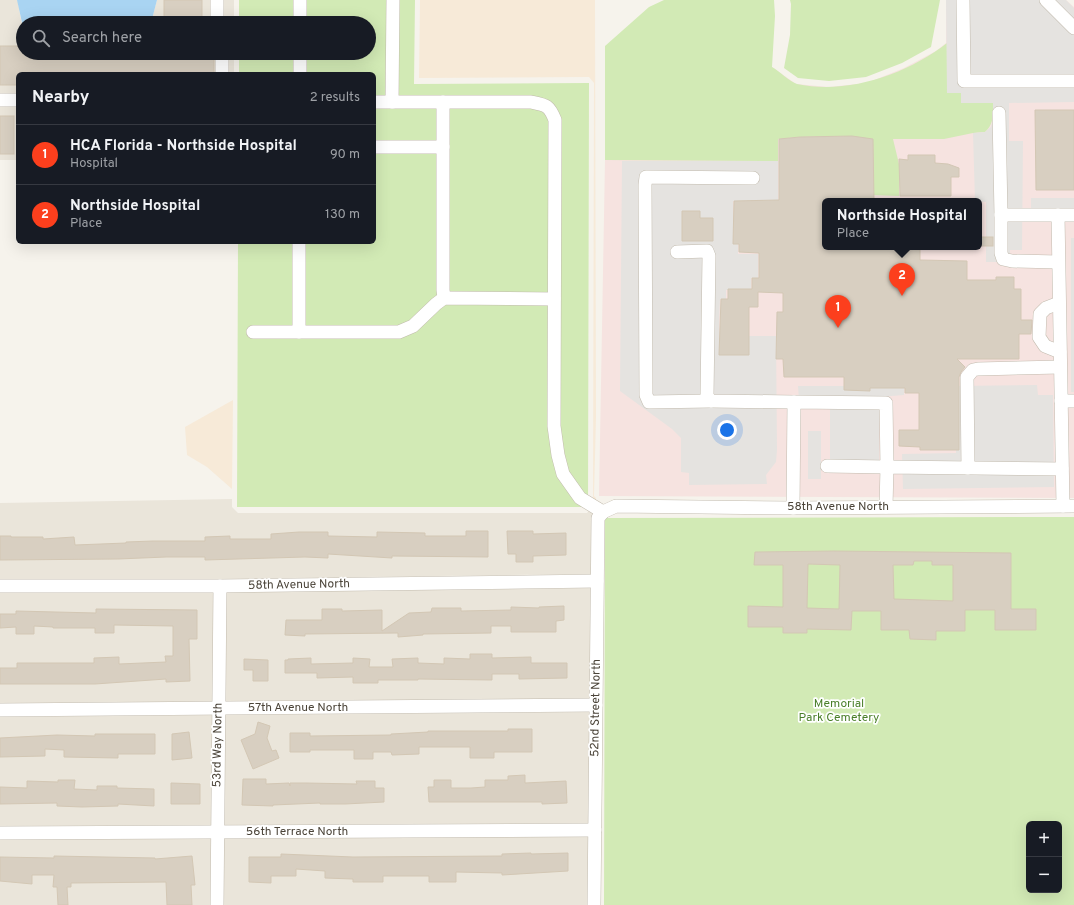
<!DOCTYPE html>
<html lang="en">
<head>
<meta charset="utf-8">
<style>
	body { margin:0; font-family:Overpass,sans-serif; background:#242831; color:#f1f3f6 }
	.controls { position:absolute; right:12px; bottom:12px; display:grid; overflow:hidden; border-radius:6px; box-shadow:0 4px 16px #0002 }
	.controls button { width:36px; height:36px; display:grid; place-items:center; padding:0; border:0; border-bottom:1px solid #363941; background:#171b24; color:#f1f3f6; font:20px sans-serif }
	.you { position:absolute; left:727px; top:430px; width:14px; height:14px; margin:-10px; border:3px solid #fff; border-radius:50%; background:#1a73e8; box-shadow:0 0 0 6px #1a73e833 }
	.badge { display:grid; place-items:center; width:26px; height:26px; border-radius:50%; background:#fc3f1d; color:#fff; font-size:13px; font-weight:700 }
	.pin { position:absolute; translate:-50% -33px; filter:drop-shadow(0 1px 2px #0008) }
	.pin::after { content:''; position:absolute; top:21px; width:14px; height:12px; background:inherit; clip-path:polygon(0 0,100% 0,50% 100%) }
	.popup { position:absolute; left:822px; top:198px; width:160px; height:52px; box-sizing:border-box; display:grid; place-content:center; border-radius:6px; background:#171b24; filter:drop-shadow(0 1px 3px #0005); font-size:13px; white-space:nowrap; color:#9ea1a6 }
	.popup b { font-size:15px; color:#f1f3f6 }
	.popup::after { content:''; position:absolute; left:50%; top:100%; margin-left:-8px; border:8px solid transparent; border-top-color:#171b24 }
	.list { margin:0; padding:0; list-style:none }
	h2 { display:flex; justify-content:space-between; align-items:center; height:52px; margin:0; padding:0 16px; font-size:17px }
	h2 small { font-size:13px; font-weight:400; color:#9ea1a6 }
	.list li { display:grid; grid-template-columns:26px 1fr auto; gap:12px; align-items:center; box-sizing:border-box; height:60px; padding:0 16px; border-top:1px solid #363941 }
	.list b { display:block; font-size:15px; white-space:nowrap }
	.list p { margin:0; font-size:13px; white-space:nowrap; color:#9ea1a6 }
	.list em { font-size:13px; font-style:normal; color:#9ea1a6 }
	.icon { flex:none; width:22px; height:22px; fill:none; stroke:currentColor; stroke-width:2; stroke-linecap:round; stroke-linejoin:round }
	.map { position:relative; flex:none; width:1074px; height:905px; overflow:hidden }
	.search { position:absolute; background:#171b24; box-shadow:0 4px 16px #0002; left:16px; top:16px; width:360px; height:44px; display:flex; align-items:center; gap:10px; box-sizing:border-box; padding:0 14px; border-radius:22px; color:#9ea1a6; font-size:15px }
	.panel { position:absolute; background:#171b24; box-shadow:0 4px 16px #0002; left:16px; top:72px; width:360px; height:172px; border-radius:6px }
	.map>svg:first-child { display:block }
</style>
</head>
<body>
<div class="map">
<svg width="1074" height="905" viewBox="0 0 1074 905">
	<rect width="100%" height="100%" fill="#f6f3ec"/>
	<!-- residential -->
	<g fill="#eae5da">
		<polygon points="0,0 17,0 18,2 21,20 23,27 23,53 216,53 216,74 18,74 18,93 0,94"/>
		<polygon points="157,0 211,0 211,23 151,23"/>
		<rect x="223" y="0" width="11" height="23"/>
		<polygon points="228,53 234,53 234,74 229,74"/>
		<rect x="0" y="107" width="18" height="53"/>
		<polygon points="232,499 232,507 238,513 587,513 593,506 596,507 591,574 219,579 0,580 0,503"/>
		<polygon points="591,588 590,699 225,701 226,592"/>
		<polygon points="213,592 213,702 0,703 0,593"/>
		<polygon points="590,712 589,823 223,825 225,715"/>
		<polygon points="213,715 211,825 0,826 0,717"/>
		<polygon points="589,836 588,905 223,905 223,839"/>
		<rect x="0" y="839" width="211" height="66"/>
	</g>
	<!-- commercial -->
	<g fill="#f7ead8">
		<polygon points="420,0 595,0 596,417 594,496 596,498 596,507 593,506 594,83 589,77 419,78"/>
		<polygon points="233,400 232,489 207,467 187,455 185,427"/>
	</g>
	<!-- medical -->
	<path fill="#f6e3e0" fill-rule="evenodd" d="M946,0H1066L1074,7V498L599,496L605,160L621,90L772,67L796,84L829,87L867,83L904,68L936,51L946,43ZM825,201H979V247H825Z"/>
	<!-- green -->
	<g fill="#d2eab5" fill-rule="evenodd">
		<polygon points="239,0 415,0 414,84 589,83 588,507 237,507 238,242 374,242 374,74 239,74 239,53 369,53 369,23 239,23"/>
		<path d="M664,0H774L775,16L772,67C779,71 790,82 797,84C848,95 907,74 947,43V93H961V103H993C993,115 994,124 985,132L973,133L944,139H893L899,164V196L870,195L844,136L798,137L778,139V161L605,160V46L649,7Z"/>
		<polygon points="790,0 940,0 931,47 902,63 866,77 829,81 798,78 784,68 790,35 791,4"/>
		<path d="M1074,517V905H604L605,518ZM1029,824H1059V890H1029Z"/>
	</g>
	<!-- parking -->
	<g fill="#e5e3e0">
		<polygon points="946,0 1066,0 1074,8 1074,102 1009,103 1009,141 1023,141 1022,250 1010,250 1010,262 986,262 986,202 975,201 973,133 985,132 991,127 993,118 993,103 961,103 961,93 947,93"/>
		<polygon points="622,161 778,161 778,201 733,201 733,244 738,244 738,254 758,254 758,278 751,278 751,290 726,290 726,299 720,299 719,321 719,354 748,336 776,336 777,450 776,462 766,475 767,484 689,485 689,473 681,472 681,438 672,429 620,391"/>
		<polygon points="1031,198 1074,198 1074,212 1031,213"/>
		<rect x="1071" y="238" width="3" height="154"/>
		<polygon points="1037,385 1038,395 1053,395 1054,487 903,489 902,454 956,453 956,386"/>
		<polygon points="798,386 904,386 904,395 879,397 879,464 830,464 830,400 799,400"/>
		<rect x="808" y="431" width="13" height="48"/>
	</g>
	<!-- water -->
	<polygon fill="#a9d4f2" points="17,0 157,0 151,23 23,23 23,27"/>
	<!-- building -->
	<g fill="#d8cfc1" stroke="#d3c7b4" fill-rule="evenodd">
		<rect x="164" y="0" width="38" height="23"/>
		<polygon points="0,46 23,46 23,53 214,53 214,74 18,74 18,85 0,85"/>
		<polygon points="1035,110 1074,110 1074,190 1036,190"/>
		<rect x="0" y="116" width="14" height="38"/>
		<polygon points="852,136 873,139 874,201 825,201 825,247 920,247 920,260 967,261 967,280 996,280 996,277 1014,277 1014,289 1021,289 1021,320 1032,320 1031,334 1019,334 1019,359 957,359 965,367 961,372 959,377 959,450 920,450 920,447 899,446 899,430 919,430 919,393 905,393 905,388 870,388 870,391 844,390 844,377 784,377 783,359 776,359 777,312 783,312 783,293 758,292 758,307 749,307 749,355 719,355 721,299 728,299 728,289 752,289 752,278 759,278 759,253 739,252 739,244 733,244 734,201 779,200 779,139 800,137"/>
		<polygon points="908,155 935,155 935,163 948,164 959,168 959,177 951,177 951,196 900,196 899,159 908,160"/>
		<polygon points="682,211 700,211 700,218 713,218 713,241 682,241"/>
		<rect x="979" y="237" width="14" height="9"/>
		<polygon points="466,531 488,531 488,557 392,556 392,558 328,554 328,558 305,557 205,560 205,557 166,557 118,559 0,560 0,536 11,536 11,537 43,537 43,539 74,537 75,545 126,543 126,542 153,541 205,541 205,537 230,536 230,539 271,539 271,534 299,532 328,532 328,536 377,537 377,532 425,533 425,536 466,536"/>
		<polygon points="507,531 533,531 533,534 566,533 566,555 533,556 533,562 516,562 516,554 508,554"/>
		<path d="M834,551L1011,553V609H1036V630H995V610H965V631H936V640L910,639L909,630H881V611H852L851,630L807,629V633H783V627H748V606L783,607V565H754L755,552ZM914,561H932V565H953V601L894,599L893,565H913ZM808,564L840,565L839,609L807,608Z"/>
		<polygon points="564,606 564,620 556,621 556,632 511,632 511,626 491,626 491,633 423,634 423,635 398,637 398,633 305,634 305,636 285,635 286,620 322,620 322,609 342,609 342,611 382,610 382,631 409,613 431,612 432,608 461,608 461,611 511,610 511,607 539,608 539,607"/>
		<polygon points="96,609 197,610 197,639 189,639 190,681 166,682 166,679 95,684 0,684 0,668 17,668 17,663 94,663 94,658 119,657 119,664 166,662 165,656 173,656 173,626 114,625 114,633 95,633 95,628 53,628 53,627 34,626 34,634 16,634 16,627 0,628 0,614 16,614 16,611 96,613"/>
		<polygon points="470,654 492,654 492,658 531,657 531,663 567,663 567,678 519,679 519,674 492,674 492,680 418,679 418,680 378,680 378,683 353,683 353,677 317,678 317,673 285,673 285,660 288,660 288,659 311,658 311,664 353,663 353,658 370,659 369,667 393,667 392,659 418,658 418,663 444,664 444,658 470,659"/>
		<polygon points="244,659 268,660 268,681 253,681 253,670 244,670"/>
		<polygon points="258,722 270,726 267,738 272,751 276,750 279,758 253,769 241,740 255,734"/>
		<polygon points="508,729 532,729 532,752 494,752 494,758 470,758 470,747 419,747 419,754 392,755 391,752 373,752 373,759 354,759 354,750 310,750 310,752 290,752 290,733 310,733 310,736 391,735 391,734 428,732 428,731 508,731"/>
		<polygon points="189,732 192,758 172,760 172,734"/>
		<polygon points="95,734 155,734 155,754 118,754 118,758 64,757 64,750 45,749 45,756 0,757 0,738 57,735 95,736"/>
		<polygon points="525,775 525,783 566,781 567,803 542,804 542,802 429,802 428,787 434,787 434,780 451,780 451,788 471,788 485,787 485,780 508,780 508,776"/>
		<polygon points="243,779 266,779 266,784 289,783 290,786 290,783 306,783 357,784 356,781 375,781 375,788 384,788 384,802 345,804 320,804 320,803 273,805 273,806 242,805"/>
		<polygon points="58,780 75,780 74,789 97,790 97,786 117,786 117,788 154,789 154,806 118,804 118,806 82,807 57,806 57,803 0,804 0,787 27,788 27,781 58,782"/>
		<polygon points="171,783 200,784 200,804 171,804"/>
		<polygon points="531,853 531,854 568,853 568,871 502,875 502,873 456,872 456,882 429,882 429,876 383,876 383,882 353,882 353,879 325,878 325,871 296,869 296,876 271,876 271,883 249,882 249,857 281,857 281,854 353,857 502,856 502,854"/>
		<polygon points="54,856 155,858 155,859 192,856 195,885 191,885 192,905 167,905 166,882 71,883 71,887 67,887 68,905 58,905 57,887 53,887 54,875 32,875 32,884 0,881 0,857 54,858"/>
	</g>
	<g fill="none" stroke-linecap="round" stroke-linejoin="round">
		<defs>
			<g id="minor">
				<polyline points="217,0 217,23"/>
				<polyline points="963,0 964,81 1074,81"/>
				<polyline points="1046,0 1074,28"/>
				<polyline points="300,23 300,0"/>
				<polyline points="222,53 222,74"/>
				<polyline points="300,74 300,53"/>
				<polyline points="0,100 18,100"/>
				<path d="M374,102H531C546,105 549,105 555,120L554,426L558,455L563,474L580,498L603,512"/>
				<polyline points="392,102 393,0"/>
				<polyline points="443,102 443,290 444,298"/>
				<polyline points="999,113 1001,215 1074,215"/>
				<polyline points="374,147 443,147"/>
				<polyline points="1001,215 1001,253 1003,259 1012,261 1058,262"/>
				<polyline points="1058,215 1063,506"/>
				<polyline points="677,252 707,251 709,256 707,396 711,401 794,402"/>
				<polyline points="1059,303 1046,308 1040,314 1039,337 1045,346 1060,352"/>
				<polyline points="253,332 399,332 413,326 436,304 444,298 554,299"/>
				<polyline points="299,332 299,242"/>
				<polyline points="711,401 649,402 646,395 645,185 646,177 753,178"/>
				<polyline points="1061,401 1074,401"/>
				<polyline points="968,468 967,377 973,370 978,369 1060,367"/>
				<polyline points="886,507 887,467 1062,469"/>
				<polyline points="793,508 794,402 886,403 887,467 827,466"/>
				<polyline points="603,512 616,506 793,508 1074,506"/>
				<polyline points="0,586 220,586 597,581"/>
				<polyline points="0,710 596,705"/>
				<polyline points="0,833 595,830"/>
				<polyline points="217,905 220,586"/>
				<polyline points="594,905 598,518 603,512"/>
			</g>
		</defs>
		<!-- minor casing -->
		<use href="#minor" stroke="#c2bbae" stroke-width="14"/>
		<!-- minor -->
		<use href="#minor" stroke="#fff" stroke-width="13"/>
	</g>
	<g text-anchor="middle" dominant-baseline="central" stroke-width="3.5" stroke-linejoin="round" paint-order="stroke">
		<!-- street labels -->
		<g font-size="12" fill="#4b4439" stroke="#fff">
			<text x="838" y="507">58th Avenue North</text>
			<text transform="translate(299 585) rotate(-1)">58th Avenue North</text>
			<text x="298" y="708">57th Avenue North</text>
			<text transform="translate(596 708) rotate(-89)">52nd Street North</text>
			<text transform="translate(218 745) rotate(-89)">53rd Way North</text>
			<text x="297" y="832">56th Terrace North</text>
		</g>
		<!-- park labels -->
		<g font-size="12" fill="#4a7f2a" stroke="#fff">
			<text x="839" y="704">Memorial<tspan x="839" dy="14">Park Cemetery</tspan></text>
		</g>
	</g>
</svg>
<div class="controls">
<button>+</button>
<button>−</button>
</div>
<div class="you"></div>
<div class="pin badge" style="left:838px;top:328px">1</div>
<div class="pin badge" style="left:902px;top:296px">2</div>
<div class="popup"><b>Northside Hospital</b>Place</div>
<div class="search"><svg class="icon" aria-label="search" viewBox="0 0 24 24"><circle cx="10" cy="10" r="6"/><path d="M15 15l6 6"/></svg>Search here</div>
<section class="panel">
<h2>Nearby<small>2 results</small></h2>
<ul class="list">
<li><span class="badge">1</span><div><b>HCA Florida - Northside Hospital</b><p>Hospital</p></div><em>90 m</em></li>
<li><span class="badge">2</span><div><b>Northside Hospital</b><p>Place</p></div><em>130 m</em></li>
</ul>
</section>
</div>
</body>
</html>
